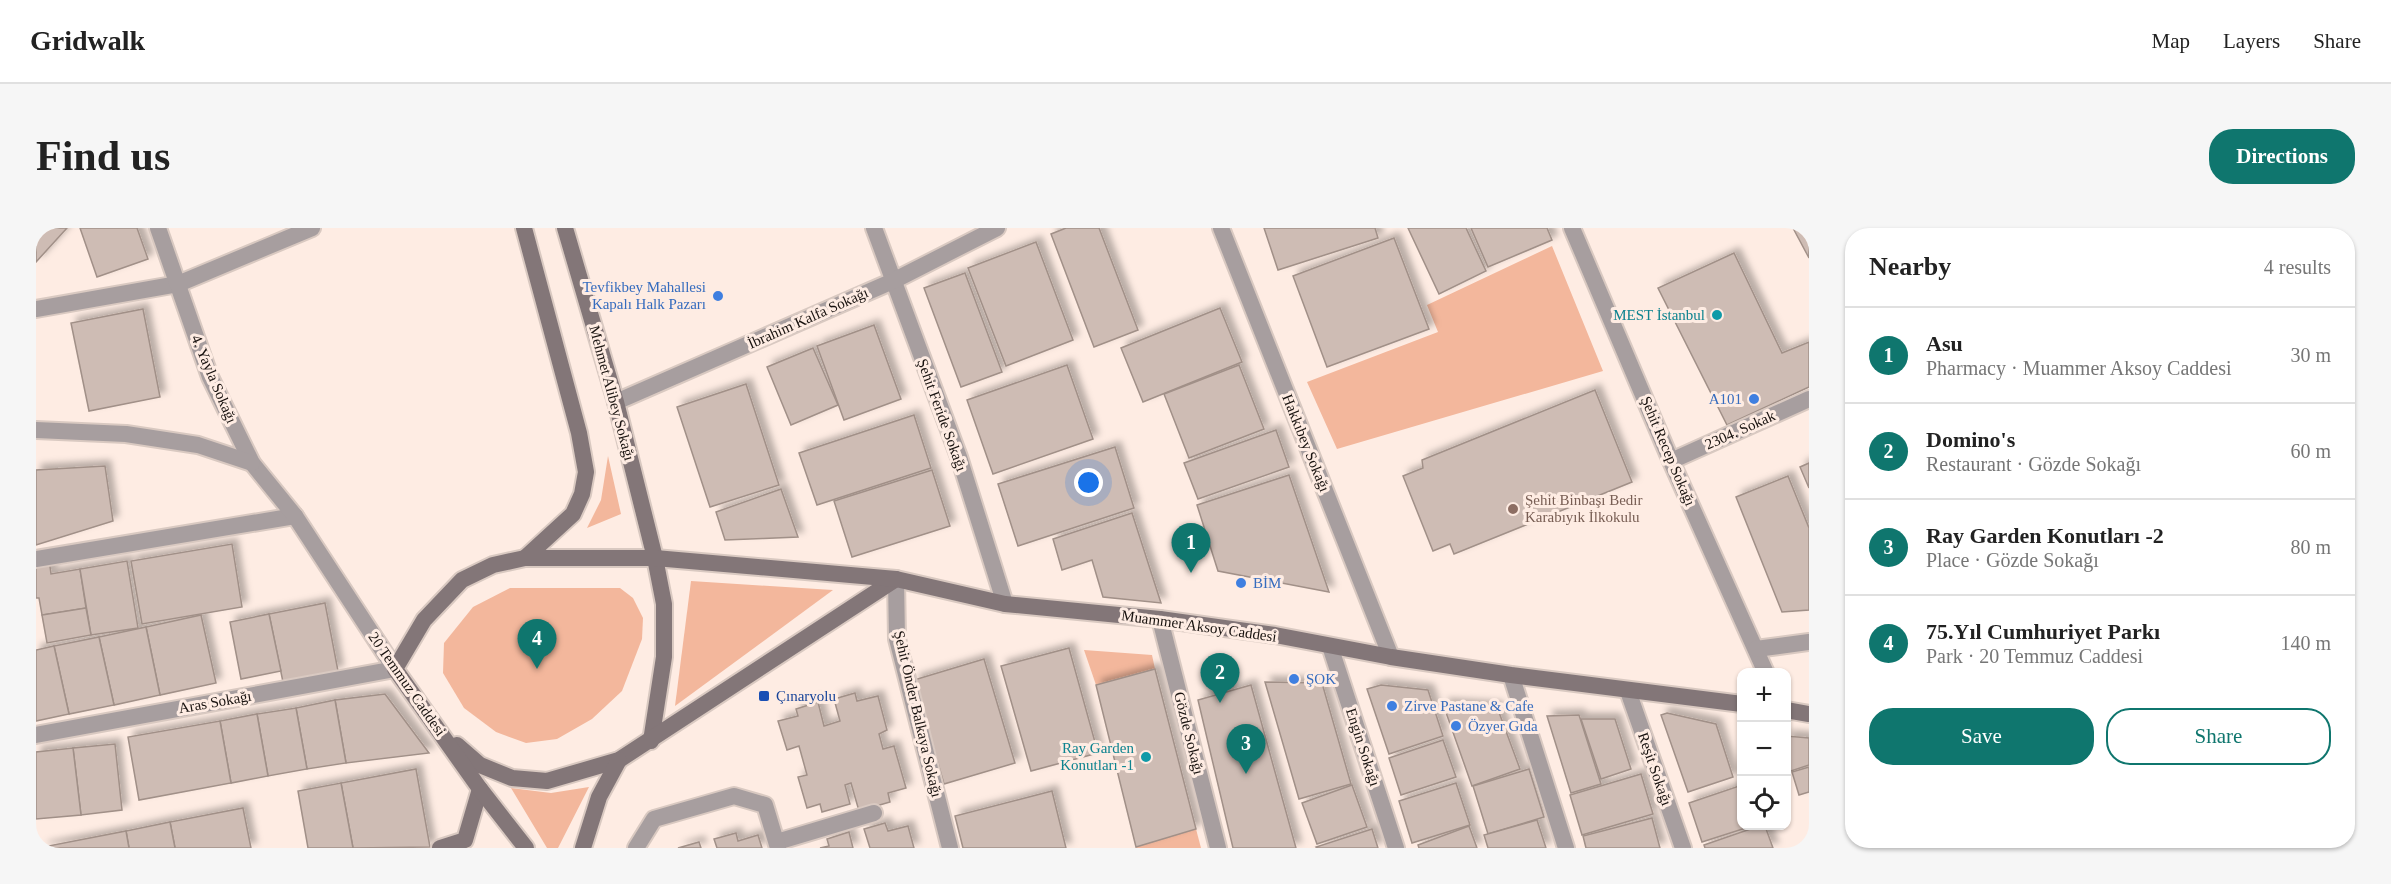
<!DOCTYPE html>
<html lang="en">
<head>
<meta charset="utf-8">
<style>
	body { margin:0; font-family:Georgia,serif; background:#f6f6f6; color:#222 }
	.controls { position:absolute; right:18px; bottom:18px; display:grid; overflow:hidden; border-radius:12px; box-shadow:0 2px 4px #0004 }
	.controls button { width:54px; height:54px; display:grid; place-items:center; padding:0; border:0; border-bottom:2px solid #e0e0e0; background:#fff; color:#222; font:30px sans-serif }
	.you { position:absolute; left:1053px; top:255px; width:21px; height:21px; margin:-15px; border:4px solid #fff; border-radius:50%; background:#1a73e8; box-shadow:0 0 0 9px #1a73e833 }
	.badge { display:grid; place-items:center; width:39px; height:39px; border-radius:50%; background:#0f766e; color:#fff; font-size:20px; font-weight:700 }
	.pin { position:absolute; translate:-50% -50px; filter:drop-shadow(0 2px 3px #0008) }
	.pin::after { content:''; position:absolute; top:32px; width:21px; height:18px; background:inherit; clip-path:polygon(0 0,100% 0,50% 100%) }
	.list { margin:0; padding:0; list-style:none }
	h2 { display:flex; justify-content:space-between; align-items:center; height:78px; margin:0; padding:0 24px; font-size:26px }
	h2 small { font-size:20px; font-weight:400; color:#767676 }
	.list li { display:grid; grid-template-columns:39px 1fr auto; gap:18px; align-items:center; box-sizing:border-box; height:96px; padding:0 24px; border-top:2px solid #e0e0e0 }
	.list b { display:block; font-size:22px; white-space:nowrap }
	.list p { margin:0; font-size:20px; white-space:nowrap; color:#767676 }
	.list em { font-size:20px; font-style:normal; color:#767676 }
	.actions { display:flex; gap:12px; padding:18px 24px }
	.actions a { flex:1; padding:14px 0; border:2px solid #0f766e; border-radius:24px; text-align:center; font-size:21px; color:#0f766e }
	.actions .main { background:#0f766e; color:#fff }
	.icon { flex:none; width:33px; height:33px; fill:none; stroke:currentColor; stroke-width:2; stroke-linecap:round; stroke-linejoin:round }
	.map { position:relative; flex:none; width:1773px; height:620px; overflow:hidden; border-radius:24px }
	header { display:flex; align-items:center; gap:36px; box-sizing:border-box; height:84px; padding:0 30px; background:#fff; border-bottom:2px solid #e0e0e0 }
	header strong { font-size:28px }
	nav { display:flex; gap:33px; margin-inline-start:auto; font-size:21px }
	.intro { display:flex; align-items:center; justify-content:space-between; box-sizing:border-box; height:144px; padding:0 36px }
	h1 { margin:0; font-size:42px }
	.button { padding:15px 27px; border-radius:24px; background:#0f766e; color:#fff; font-size:21px; font-weight:700 }
	main { display:flex; gap:36px; padding:0 36px }
	aside { flex:1; background:#fff; border-radius:24px; box-shadow:0 2px 4px #0004 }
	.map>svg:first-child { display:block }
</style>
</head>
<body>
<header>
<strong>Gridwalk</strong>
<nav><a>Map</a><a>Layers</a><a>Share</a></nav>
</header>
<div class="intro"><h1>Find us</h1><a class="button">Directions</a></div>
<main>
<div class="map">
<svg width="1773" height="620" viewBox="0 0 1773 620">
	<defs>
		<filter id="shadow"><feDropShadow dx="5.5" dy="-5.5" stdDeviation="3" flood-color="#0004"/></filter>
	</defs>
	<rect width="100%" height="100%" fill="#feece3"/>
	<!-- green -->
	<g fill="#f3b79c">
		<polygon points="1516,18 1567,143 1301,221 1271,154 1402,104 1391,77"/>
		<polygon points="572,228 585,286 551,300 565,272"/>
		<polygon points="655,353 797,362 639,478"/>
		<polygon points="474,360 584,360 597,370 607,390 606,411 586,463 556,491 521,511 490,515 460,504 428,480 407,445 408,415 437,379"/>
		<polygon points="1048,422 1116,427 1119,441 1060,457"/>
		<polygon points="553,559 522,620 511,620 475,560 515,565"/>
		<polygon points="1160,601 1165,620 1100,620 1100,619"/>
	</g>
	<!-- building -->
	<g fill="#cebcb4" stroke="#a19088" stroke-width="1.5" filter="url(#shadow)">
		<polygon points="0,0 31,0 0,34"/>
		<polygon points="44,0 101,0 112,31 61,49"/>
		<polygon points="1030,0 1063,0 1102,102 1058,119 1015,6"/>
		<polygon points="1228,0 1339,0 1342,10 1242,42"/>
		<polygon points="1372,0 1430,0 1450,43 1403,66"/>
		<polygon points="1435,0 1511,0 1516,12 1452,39"/>
		<polygon points="1757,0 1773,0 1773,30"/>
		<polygon points="1358,10 1393,101 1291,139 1257,48"/>
		<polygon points="1000,14 1037,112 970,138 932,40"/>
		<polygon points="1698,25 1746,125 1773,114 1773,159 1691,197 1622,60"/>
		<polygon points="929,45 966,144 925,159 888,60"/>
		<polygon points="1184,80 1206,134 1107,174 1085,120"/>
		<polygon points="107,81 124,169 53,183 35,95"/>
		<polygon points="838,97 865,171 808,192 781,118"/>
		<polygon points="777,120 802,177 755,197 731,139"/>
		<polygon points="1031,137 1057,211 957,246 931,172"/>
		<polygon points="1203,137 1228,201 1153,230 1128,166"/>
		<polygon points="710,156 743,257 674,279 641,179"/>
		<polygon points="1559,162 1596,254 1418,326 1414,316 1397,323 1367,248 1387,240 1386,232"/>
		<polygon points="878,187 895,240 781,277 763,225"/>
		<polygon points="1240,202 1253,239 1162,271 1148,235"/>
		<polygon points="1079,219 1098,280 982,318 962,256"/>
		<polygon points="1773,235 1773,260 1764,239"/>
		<polygon points="69,238 77,293 0,317 0,242"/>
		<polygon points="896,242 914,298 816,329 798,273"/>
		<polygon points="1253,247 1293,364 1182,343 1161,277"/>
		<polygon points="1752,248 1773,300 1773,382 1746,384 1700,269"/>
		<polygon points="745,261 762,309 689,312 680,284"/>
		<polygon points="1096,285 1125,375 1067,369 1056,332 1026,342 1017,311"/>
		<polygon points="196,316 206,379 106,396 95,333"/>
		<polygon points="13,331 15,346 44,341 50,380 6,387 3,370 0,370 0,333"/>
		<polygon points="91,333 102,400 55,407 44,341"/>
		<polygon points="289,375 302,443 247,454 233,386"/>
		<polygon points="50,380 55,407 11,415 6,387"/>
		<polygon points="233,386 245,443 205,451 194,394"/>
		<polygon points="165,387 180,455 124,467 110,399"/>
		<polygon points="110,399 124,467 78,477 63,409"/>
		<polygon points="63,409 78,477 33,486 18,418"/>
		<polygon points="18,418 33,486 0,493 0,422"/>
		<polygon points="1033,420 1062,525 995,543 965,438"/>
		<polygon points="948,431 979,535 908,556 878,452"/>
		<polygon points="1119,441 1160,601 1100,619 1060,457"/>
		<polygon points="1229,454 1286,455 1315,556 1263,571"/>
		<polygon points="1215,457 1260,620 1197,620 1162,472"/>
		<polygon points="1345,457 1392,462 1407,508 1353,526 1331,461"/>
		<polygon points="819,465 821,473 842,468 851,502 843,506 847,521 858,518 870,560 852,565 854,574 823,583 815,555 809,557 814,576 786,584 784,576 771,580 762,549 771,547 763,518 751,522 742,493 762,488 760,481 782,474 788,498 804,493 798,471"/>
		<polygon points="349,466 393,525 310,535 299,472"/>
		<polygon points="299,472 310,535 271,541 260,480"/>
		<polygon points="1407,476 1461,479 1484,541 1436,558"/>
		<polygon points="260,480 271,541 232,548 221,486"/>
		<polygon points="1631,485 1680,496 1697,549 1652,564 1625,487"/>
		<polygon points="221,486 232,548 195,555 184,493"/>
		<polygon points="1543,487 1565,556 1535,565 1511,488"/>
		<polygon points="1545,491 1579,491 1595,541 1565,551"/>
		<polygon points="184,493 195,555 103,572 92,509"/>
		<polygon points="1750,508 1773,510 1773,537 1752,544"/>
		<polygon points="1407,512 1420,549 1365,567 1353,530"/>
		<polygon points="79,516 86,582 45,587 37,520"/>
		<polygon points="37,520 45,587 0,591 0,524"/>
		<polygon points="1773,539 1773,564 1763,567 1756,544"/>
		<polygon points="380,541 394,619 317,620 305,555"/>
		<polygon points="1493,541 1508,589 1452,606 1437,558"/>
		<polygon points="1605,546 1617,586 1546,607 1534,567"/>
		<polygon points="305,555 317,620 272,620 262,563"/>
		<polygon points="1420,555 1434,597 1376,615 1363,573"/>
		<polygon points="1316,557 1331,599 1281,616 1266,575"/>
		<polygon points="1706,557 1706,598 1716,598 1666,614 1653,575"/>
		<polygon points="1016,563 1030,620 927,620 919,588"/>
		<polygon points="207,580 215,620 139,620 134,594"/>
		<polygon points="1616,590 1624,620 1550,620 1547,608"/>
		<polygon points="1501,592 1510,620 1452,620 1448,607"/>
		<polygon points="134,594 139,620 93,620 90,603"/>
		<polygon points="849,595 852,603 872,598 878,620 834,620 828,601"/>
		<polygon points="1433,598 1441,620 1383,620 1382,617"/>
		<polygon points="1723,598 1729,598 1737,620 1669,620 1668,617"/>
		<polygon points="1336,601 1342,620 1281,620 1280,619"/>
		<polygon points="90,603 93,620 7,620 7,619"/>
		<polygon points="813,604 817,620 784,620 793,618 791,611"/>
		<polygon points="700,605 702,613 722,607 726,620 681,620 678,611"/>
		<polygon points="663,614 665,620 642,620"/>
	</g>
	<g fill="none" stroke-linecap="round" stroke-linejoin="round">
		<defs>
			<g id="minor">
				<polyline points="838,0 923,229 969,376"/>
				<polyline points="1185,0 1355,429"/>
				<polyline points="1536,0 1635,233 1730,445"/>
				<polyline points="0,81 142,56 276,0"/>
				<polyline points="580,174 857,53 961,0"/>
				<polyline points="1635,233 1773,171"/>
				<polyline points="0,331 259,288"/>
				<polyline points="860,351 861,411 914,620"/>
				<polyline points="1124,391 1182,620"/>
				<polyline points="1294,418 1360,620"/>
				<polyline points="1475,447 1530,620"/>
				<polyline points="1592,463 1647,620"/>
				<polyline points="0,507 359,441"/>
				<polyline points="741,614 838,585"/>
				<polyline points="600,620 618,591 698,568 729,577 742,620"/>
			</g>
			<g id="tertiary">
				<polyline points="122,0 174,149 216,235 259,288 359,441"/>
				<polyline points="0,202 90,206 162,217 216,235"/>
				<polyline points="1720,421 1773,414"/>
			</g>
			<g id="secondary">
				<polyline points="488,0 543,205 550,244 546,266 537,286 489,330"/>
				<polyline points="529,0 580,174 619,330 628,376 628,429 615,513"/>
				<polyline points="1750,482 1773,486"/>
				<polyline points="421,517 444,537 476,550 511,553 583,532 860,351"/>
				<polyline points="404,620 429,612 444,561"/>
				<polyline points="490,620 444,561 359,441 388,392 426,352 457,337 489,330 619,330 860,351 969,376 1124,391 1239,407 1355,429 1475,447 1706,476"/>
				<polyline points="547,620 563,569 583,532"/>
			</g>
		</defs>
		<!-- minor casing -->
		<use href="#minor" stroke="#d9c9c1" stroke-width="20"/>
		<!-- tertiary casing -->
		<use href="#tertiary" stroke="#d9c9c1" stroke-width="20"/>
		<!-- secondary casing -->
		<use href="#secondary" stroke="#d9c9c1" stroke-width="20"/>
		<!-- minor -->
		<use href="#minor" stroke="#a79e9f" stroke-width="16"/>
		<!-- tertiary -->
		<use href="#tertiary" stroke="#a79e9f" stroke-width="16"/>
		<!-- secondary -->
		<use href="#secondary" stroke="#837678" stroke-width="16"/>
	</g>
	<!-- markers -->
	<g fill="#3f7fe0" stroke="#feece3" stroke-width="2">
		<circle cx="682" cy="68" r="6"/>
		<circle cx="1718" cy="171" r="6"/>
		<circle cx="1205" cy="355" r="6"/>
		<circle cx="1258" cy="451" r="6"/>
		<circle cx="1356" cy="478" r="6"/>
		<circle cx="1420" cy="498" r="6"/>
	</g>
	<g fill="#0f9aa8" stroke="#feece3" stroke-width="2">
		<circle cx="1681" cy="87" r="6"/>
		<circle cx="1110" cy="529" r="6"/>
	</g>
	<circle fill="#8d6e63" stroke="#feece3" stroke-width="2" cx="1477" cy="281" r="6"/>
	<rect fill="#1a4fb4" stroke="#feece3" stroke-width="2" x="722" y="462" width="12" height="12" rx="3"/>
	<g text-anchor="middle" dominant-baseline="central" stroke-width="6" stroke-linejoin="round" paint-order="stroke">
		<!-- shop labels -->
		<g font-size="15" fill="#366cbe" stroke="#feece3" text-anchor="start">
			<text x="670" y="59" text-anchor="end">Tevfikbey Mahallesi<tspan x="670" dy="17">Kapalı Halk Pazarı</tspan></text>
			<text x="1706" y="171" text-anchor="end">A101</text>
			<text x="1217" y="355">BİM</text>
			<text x="1270" y="451">ŞOK</text>
			<text x="1368" y="478">Zirve Pastane &amp; Cafe</text>
			<text x="1432" y="498">Özyer Gıda</text>
		</g>
		<!-- culture labels -->
		<g font-size="15" fill="#0d838f" stroke="#feece3" text-anchor="end">
			<text x="1669" y="87">MEST İstanbul</text>
			<text x="1098" y="520">Ray Garden<tspan x="1098" dy="17">Konutları -1</tspan></text>
		</g>
		<!-- street labels -->
		<g font-size="15" fill="#18120f" stroke="#feece3">
			<text transform="translate(772 90) rotate(-24)">İbrahim Kalfa Sokağı</text>
			<text transform="translate(178 151) rotate(67)">4. Yayla Sokağı</text>
			<text transform="translate(576 165) rotate(75)">Mehmet Alibey Sokağı</text>
			<text transform="translate(906 187) rotate(70)">Şehit Feride Sokağı</text>
			<text transform="translate(1704 202) rotate(-24)">2304. Sokak</text>
			<text transform="translate(1270 215) rotate(68)">Hakkıbey Sokağı</text>
			<text transform="translate(1632 223) rotate(67)">Şehit Recep Sokağı</text>
			<text transform="translate(1163 398) rotate(8)">Muammer Aksoy Caddesi</text>
			<text transform="translate(371 456) rotate(55)">20 Temmuz Caddesi</text>
			<text transform="translate(179 474) rotate(-10)">Aras Sokağı</text>
			<text transform="translate(882 486) rotate(77)">Şehit Önder Balkaya Sokağı</text>
			<text transform="translate(1153 505) rotate(76)">Gözde Sokağı</text>
			<text transform="translate(1327 519) rotate(72)">Engin Sokağı</text>
			<text transform="translate(1619 541) rotate(71)">Reşit Sokağı</text>
		</g>
		<!-- education labels -->
		<g font-size="15" fill="#785e54" stroke="#feece3" text-anchor="start">
			<text x="1489" y="272">Şehit Binbaşı Bedir<tspan x="1489" dy="17">Karabıyık İlkokulu</tspan></text>
		</g>
		<!-- transit labels -->
		<g font-size="15" fill="#164399" stroke="#feece3" text-anchor="start">
			<text x="740" y="468">Çınaryolu</text>
		</g>
	</g>
</svg>
<div class="controls">
<button>+</button>
<button>−</button>
<button><svg class="icon" aria-label="locate" viewBox="0 0 24 24"><circle cx="12" cy="12" r="6"/><path d="M12 2v4M12 18v4M2 12h4M18 12h4"/></svg></button>
</div>
<div class="you"></div>
<div class="pin badge" style="left:1155px;top:345px">1</div>
<div class="pin badge" style="left:1184px;top:475px">2</div>
<div class="pin badge" style="left:1210px;top:546px">3</div>
<div class="pin badge" style="left:501px;top:441px">4</div>
</div>
<aside>
<h2>Nearby<small>4 results</small></h2>
<ul class="list">
<li><span class="badge">1</span><div><b>Asu</b><p>Pharmacy · Muammer Aksoy Caddesi</p></div><em>30 m</em></li>
<li><span class="badge">2</span><div><b>Domino's</b><p>Restaurant · Gözde Sokağı</p></div><em>60 m</em></li>
<li><span class="badge">3</span><div><b>Ray Garden Konutları -2</b><p>Place · Gözde Sokağı</p></div><em>80 m</em></li>
<li><span class="badge">4</span><div><b>75.Yıl Cumhuriyet Parkı</b><p>Park · 20 Temmuz Caddesi</p></div><em>140 m</em></li>
</ul>
<div class="actions"><a class="main">Save</a><a>Share</a></div>
</aside>
</main>
</body>
</html>
